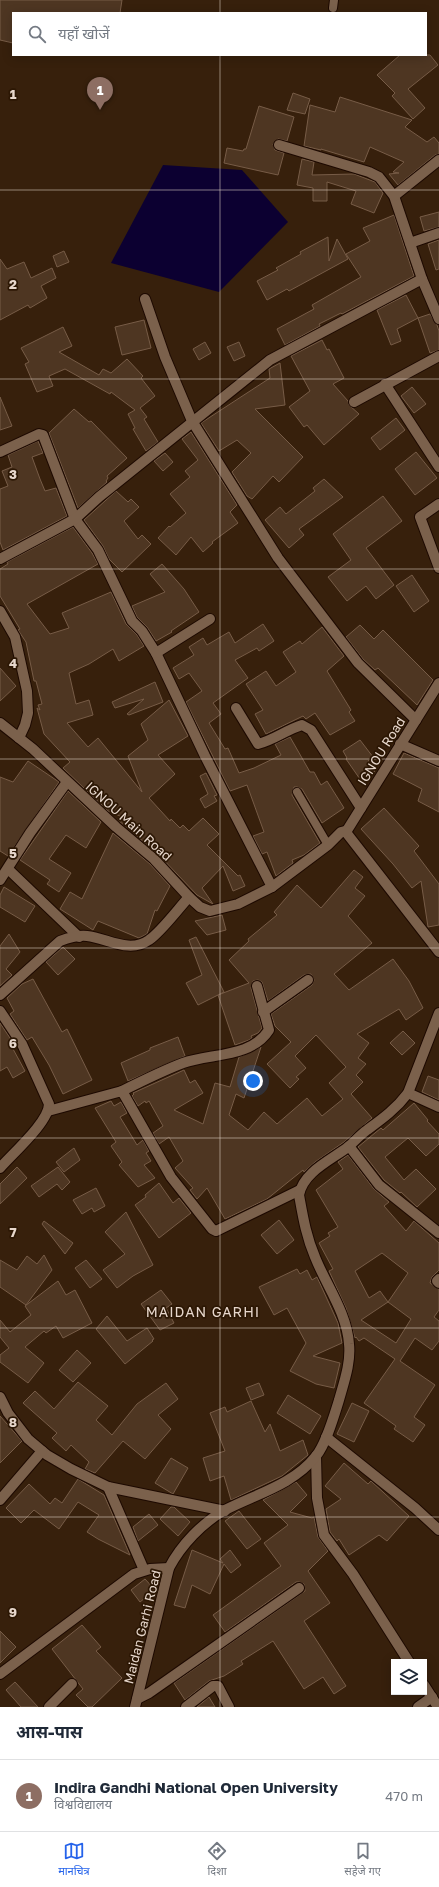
<!DOCTYPE html>
<html lang="hi">
<head>
<meta charset="utf-8">
<style>
	body { margin:0; font-family:"Golos Text","Noto Sans Devanagari",sans-serif; background:#f2f2f3; color:#1f2937 }
	.controls { position:absolute; right:12px; bottom:12px; display:grid; overflow:hidden; border-radius:0px; box-shadow:0 2px 10px #0003 }
	.controls button { width:36px; height:36px; display:grid; place-items:center; padding:0; border:0; border-bottom:1px solid #e0e1e3; background:#fff; color:#1f2937; font:20px sans-serif }
	.you { position:absolute; left:253px; top:1081px; width:14px; height:14px; margin:-10px; border:3px solid #fff; border-radius:50%; background:#1a73e8; box-shadow:0 0 0 6px #1a73e833 }
	.badge { display:grid; place-items:center; width:26px; height:26px; border-radius:50%; background:#2563eb; color:#fff; font-size:13px; font-weight:700 }
	.pin { position:absolute; translate:-50% -33px; filter:drop-shadow(0 1px 2px #0008) }
	.pin::after { content:''; position:absolute; top:21px; width:14px; height:12px; background:inherit; clip-path:polygon(0 0,100% 0,50% 100%) }
	.list { margin:0; padding:0; list-style:none }
	h2 { display:flex; justify-content:space-between; align-items:center; height:52px; margin:0; padding:0 16px; font-size:17px }
	h2 small { font-size:13px; font-weight:400; color:#747a83 }
	.list li { display:grid; grid-template-columns:26px 1fr auto; gap:12px; align-items:center; box-sizing:border-box; height:72px; padding:0 16px; border-top:1px solid #e0e1e3 }
	.list b { display:block; font-size:15px; white-space:nowrap }
	.list p { margin:0; font-size:13px; white-space:nowrap; color:#747a83 }
	.list em { font-size:13px; font-style:normal; color:#747a83 }
	.icon { flex:none; width:22px; height:22px; fill:none; stroke:currentColor; stroke-width:2; stroke-linecap:round; stroke-linejoin:round }
	.map { position:relative; flex:none; width:439px; height:1707px; overflow:hidden }
	.search { position:absolute; background:#fff; box-shadow:0 2px 10px #0003; left:12px; right:12px; top:12px; height:44px; display:flex; align-items:center; gap:10px; box-sizing:border-box; padding:0 14px; border-radius:0px; color:#747a83; font-size:15px }
	.sheet { height:124px; background:#fff }
	nav { display:flex; justify-content:space-around; align-items:center; box-sizing:border-box; height:56px; border-top:1px solid #e0e1e3; background:#fff; font-size:11px; color:#747a83 }
	nav a { display:grid; justify-items:center; gap:2px }
	nav .on { color:#2563eb }
	.map>svg:first-child { display:block }
</style>
</head>
<body>
<div class="map">
<svg width="439" height="1707" viewBox="0 0 439 1707">
	<rect width="100%" height="100%" fill="#37200c"/>
	<!-- water -->
	<polygon fill="#0c0031" points="163,165 242,170 288,222 219,292 111,263"/>
	<!-- building -->
	<g fill="#4e3622" stroke="#775c47" fill-rule="evenodd">
		<polygon points="0,0 122,0 120,13 13,13 13,43 0,40"/>
		<polygon points="400,55 430,55 438,65 408,89 425,108 413,119 392,96 395,93 377,75"/>
		<polygon points="293,93 310,99 305,114 287,110"/>
		<polygon points="340,97 412,120 405,127 427,142 434,137 439,143 439,154 435,155 398,185 389,174 399,173 393,172 404,162 370,147 364,162 321,149 321,150 304,146 310,105 335,112"/>
		<polygon points="259,106 294,117 287,141 278,139 273,144 275,150 284,153 278,175 224,163 227,148 243,151 244,149 246,149"/>
		<polygon points="302,159 314,162 312,175 354,174 375,182 383,193 374,213 351,204 356,191 327,182 327,201 313,201 313,188 297,185"/>
		<polygon points="439,212 439,227 424,231 420,217"/>
		<polygon points="394,215 414,276 342,314 341,313 319,324 320,326 285,345 277,329 314,309 312,305 361,277 346,254 370,241 363,228"/>
		<polygon points="328,237 329,261 337,239 348,259 289,291 287,289 267,300 257,281 278,270 276,268 301,254 300,252"/>
		<polygon points="439,240 439,269 436,270 428,244"/>
		<polygon points="64,251 69,262 57,267 53,256"/>
		<polygon points="0,259 7,269 24,262 31,278 52,268 56,278 41,286 47,298 30,308 28,305 0,320"/>
		<polygon points="406,295 418,318 430,314 437,325 439,331 439,350 430,353 418,318 397,329 401,341 391,345 377,310"/>
		<polygon points="144,320 151,348 122,355 115,327"/>
		<polygon points="63,327 72,346 59,352 99,375 103,369 111,373 127,359 143,376 141,378 155,396 140,408 147,417 144,419 158,442 146,451 133,429 135,428 128,414 135,410 111,392 110,394 65,369 49,376 53,386 37,392 25,364 29,362 21,348"/>
		<polygon points="322,340 327,350 329,349 344,378 333,384 348,401 349,405 359,414 324,445 307,425 304,427 289,407 310,391 291,356"/>
		<polygon points="205,342 211,353 199,360 193,349"/>
		<polygon points="239,342 245,356 234,361 227,347"/>
		<polygon points="280,363 285,405 255,409 303,457 279,482 273,476 252,499 247,496 232,472 251,453 237,440 219,451 201,423 270,378 269,369"/>
		<polygon points="412,387 426,404 414,413 401,396"/>
		<polygon points="0,397 12,426 0,430"/>
		<polygon points="74,409 89,422 91,421 127,458 107,476 108,478 106,481 107,482 78,508 49,433"/>
		<polygon points="396,418 405,430 380,450 371,438"/>
		<polygon points="191,432 237,505 230,512 238,523 212,542 213,543 203,552 191,537 176,555 158,538 169,526 170,527 186,513 170,494 190,477 185,471 198,460 182,439"/>
		<polygon points="38,441 43,453 32,457 40,479 45,491 56,488 67,516 3,550 0,542 0,489 8,486 2,471 12,467 8,455"/>
		<polygon points="416,452 437,478 415,495 395,469"/>
		<polygon points="165,453 173,462 163,471 154,461"/>
		<polygon points="324,479 343,497 299,529 304,535 289,548 265,520 280,507 286,514 315,491 313,488"/>
		<polygon points="116,491 128,502 131,499 139,507 124,521 138,539 142,535 151,544 122,572 109,559 103,546 84,520"/>
		<polygon points="383,496 402,521 366,548 394,585 376,599 366,586 347,601 328,577 351,560 333,534"/>
		<polygon points="73,527 92,553 98,564 27,604 50,634 69,628 62,613 111,592 126,624 137,635 144,646 119,661 113,649 89,664 69,673 76,704 89,700 93,715 67,723 88,747 98,738 142,792 128,756 148,740 141,724 169,700 188,736 158,755 175,774 149,798 170,821 171,819 180,828 183,825 189,831 203,818 219,834 207,845 238,876 240,875 245,886 233,891 223,866 202,888 213,904 197,895 158,854 118,820 120,816 108,811 63,768 70,762 44,734 37,708 40,710 38,705 42,704 36,681 34,681 26,642 18,630 20,629 0,596 0,569 8,564 7,562"/>
		<polygon points="162,564 184,589 199,612 171,631 172,632 156,641 147,627 137,617 132,606 165,592 150,574"/>
		<polygon points="412,575 429,601 414,612 396,586"/>
		<polygon points="263,624 274,641 259,651 257,648 235,660 248,678 213,703 221,714 209,723 225,749 228,748 239,773 254,768 281,755 275,744 290,737 310,772 314,772 321,785 327,781 344,808 322,823 302,789 297,787 294,787 292,795 320,843 304,855 292,860 293,863 276,876 267,852 262,854 253,836 264,832 247,785 230,791 186,702 202,691 189,673 179,679 173,668 194,655 189,647 203,638 207,645 229,632 235,643"/>
		<polygon points="360,625 374,639 383,630 433,680 417,705 378,668 375,670 363,659 346,637"/>
		<polygon points="322,627 344,656 327,671 351,710 349,712 355,721 330,735 315,713 306,719 303,716 266,734 255,714 263,710 246,684 266,671 276,686 296,672 283,652 300,641 302,644"/>
		<polygon points="0,668 16,686 0,701"/>
		<polygon points="155,682 163,702 129,715 127,714 144,699 115,708 112,702"/>
		<polygon points="360,740 373,757 368,761 375,771 362,782 346,759 347,758 343,751"/>
		<polygon points="404,753 439,768 439,812 418,801 422,789 393,774"/>
		<polygon points="28,761 59,782 8,856 0,851 0,777 13,782"/>
		<polygon points="206,773 217,795 214,796 217,801 205,808 200,799 208,794 200,776"/>
		<polygon points="68,791 101,822 86,848 66,835 49,859 71,873 59,892 47,884 50,880 20,860"/>
		<polygon points="384,808 419,846 414,851 439,884 439,925 428,927 421,881 412,888 393,864 361,829"/>
		<polygon points="113,833 150,864 170,886 157,911 155,910 147,934 139,938 98,921 93,930 60,909 70,892 82,899"/>
		<polygon points="354,870 363,877 355,888 365,896 348,916 372,943 334,974 349,990 393,959 409,981 423,1008 406,1020 399,1009 357,1034 369,1043 358,1058 366,1064 356,1075 363,1082 351,1094 372,1118 344,1142 315,1162 304,1172 303,1170 267,1199 225,1219 207,1188 197,1199 190,1190 193,1188 175,1168 183,1161 169,1137 159,1144 153,1133 163,1126 149,1101 146,1103 145,1101 138,1106 132,1096 134,1094 133,1093 184,1070 190,1083 195,1080 203,1093 174,1110 203,1124 215,1083 230,1087 239,1057 261,1047 244,1098 236,1094 229,1115 248,1130 264,1112 277,1124 307,1098 322,1116 343,1099 329,1083 346,1067 316,1035 295,1056 306,1068 296,1077 299,1079 290,1088 267,1064 291,1042 275,1026 271,1014 312,985 314,980 311,974 304,975 268,1001 262,982 258,980 253,981 251,988 262,1028 258,1033 251,1036 252,1038 249,1040 235,1045 218,995 249,983 229,960 249,941 248,939 277,915 274,912 297,885 321,908"/>
		<polygon points="4,887 35,906 25,922 0,907 0,895"/>
		<polygon points="222,915 226,930 207,935 195,921"/>
		<polygon points="9,934 20,952 6,969 12,975 0,986 0,946"/>
		<polygon points="196,937 224,992 198,1005 186,983 202,975 189,940"/>
		<polygon points="63,947 75,959 58,975 46,962"/>
		<polygon points="33,979 62,1032 67,1029 92,1080 63,1094 49,1065 32,1037 27,1040 10,1014 14,1011 7,998 22,984"/>
		<polygon points="0,1023 16,1047 13,1049 25,1071 13,1078 7,1067 0,1071"/>
		<polygon points="403,1031 415,1043 402,1055 390,1043"/>
		<polygon points="178,1037 185,1056 128,1081 121,1063 150,1050 150,1048"/>
		<polygon points="428,1076 439,1080 439,1100 422,1092"/>
		<polygon points="111,1101 114,1106 121,1102 127,1113 120,1117 137,1145 143,1140 149,1151 146,1153 151,1161 144,1165 155,1178 138,1187 119,1165 122,1162 111,1146 116,1142 95,1108"/>
		<polygon points="414,1103 428,1120 427,1121 439,1134 439,1144 426,1156 408,1138 385,1157 404,1180 416,1169 436,1189 417,1207 401,1192 400,1193 384,1180 358,1147 381,1128 383,1130"/>
		<polygon points="74,1148 80,1160 64,1172 56,1162"/>
		<path d="M348,1155L374,1189L389,1202L384,1206L406,1231L414,1221L439,1243V1270L432,1277L430,1283L439,1289V1310L434,1317L439,1321V1341L432,1350L415,1338L400,1361L435,1385L414,1417L425,1425L413,1442L394,1429L396,1426L364,1403L395,1359L364,1338L359,1341L356,1337L355,1338L346,1308L329,1271L333,1269L319,1243L330,1236L328,1233L338,1227L316,1190L343,1169L338,1162ZM382,1253L408,1273L388,1302L380,1291L369,1298L355,1271ZM388,1302L411,1319L396,1343L361,1320Z"/>
		<polygon points="17,1167 27,1178 0,1204 0,1184"/>
		<polygon points="58,1167 70,1182 62,1190 57,1184 39,1197 31,1186"/>
		<polygon points="159,1183 173,1203 179,1198 191,1213 159,1238 135,1205 146,1197 145,1195"/>
		<polygon points="96,1188 105,1206 94,1212 92,1208 82,1214 73,1200"/>
		<polygon points="126,1212 153,1265 133,1276 117,1288 103,1270 125,1254 105,1232"/>
		<polygon points="279,1220 294,1240 277,1254 261,1235"/>
		<polygon points="44,1221 73,1243 65,1254 42,1224"/>
		<polygon points="44,1255 52,1270 26,1305 0,1287 0,1260 17,1270 27,1256 37,1264"/>
		<polygon points="86,1260 102,1279 90,1288 75,1268"/>
		<polygon points="297,1269 300,1274 307,1270 312,1280 317,1277 338,1323 342,1343 313,1356 340,1363 334,1388 316,1384 290,1371 306,1343 287,1308 274,1315 259,1287"/>
		<polygon points="58,1281 66,1295 75,1290 92,1323 63,1338 56,1326 46,1333 44,1331 25,1347 44,1363 28,1383 0,1362 0,1355 9,1348 0,1337 0,1320 10,1332 31,1315 25,1306"/>
		<polygon points="161,1290 172,1304 166,1308 174,1323 160,1330 141,1304"/>
		<polygon points="107,1316 127,1341 147,1328 154,1339 152,1340 153,1341 125,1364 96,1329"/>
		<polygon points="77,1350 91,1363 73,1382 59,1370"/>
		<polygon points="78,1382 108,1406 96,1420 112,1435 137,1404 166,1383 178,1399 158,1415 171,1429 145,1459 123,1441 95,1473 85,1469 89,1462 71,1445 66,1451 52,1438 57,1433 23,1403 35,1391 54,1409"/>
		<polygon points="259,1383 264,1395 251,1400 246,1388"/>
		<polygon points="288,1395 321,1416 310,1434 277,1413"/>
		<polygon points="251,1401 265,1432 270,1424 280,1451 303,1440 308,1455 282,1476 231,1500 224,1476 210,1481 203,1458 225,1451 210,1413 225,1407 227,1412"/>
		<polygon points="352,1403 369,1411 354,1442 337,1434"/>
		<polygon points="0,1416 22,1441 0,1463"/>
		<polygon points="171,1458 188,1468 173,1494 155,1483"/>
		<polygon points="344,1463 368,1484 371,1481 409,1516 387,1541 379,1535 349,1555 339,1539 337,1541 330,1532 326,1509 341,1499 325,1486"/>
		<polygon points="78,1479 104,1495 130,1555 98,1539 87,1532 99,1515 78,1502 59,1529 34,1510 21,1523 6,1508 29,1484 50,1504 55,1498 62,1503"/>
		<polygon points="296,1482 307,1495 290,1512 312,1518 314,1517 318,1537 328,1551 308,1571 330,1603 304,1621 346,1686 334,1694 323,1677 304,1689 273,1641 241,1661 243,1664 224,1676 209,1681 185,1700 174,1683 305,1591 304,1584 299,1582 296,1582 225,1632 213,1615 281,1566 264,1543 288,1525 263,1500"/>
		<polygon points="171,1507 174,1507 190,1522 178,1536 160,1519"/>
		<polygon points="239,1511 261,1539 247,1549 225,1521"/>
		<polygon points="149,1514 158,1525 138,1541 133,1527"/>
		<polygon points="192,1550 223,1563 220,1559 230,1550 241,1565 231,1573 224,1564 210,1594 192,1585 185,1608 174,1605"/>
		<polygon points="145,1579 155,1590 140,1602 131,1590"/>
		<polygon points="82,1625 101,1647 96,1651 122,1678 92,1707 88,1707 76,1695 83,1689 52,1649"/>
		<polygon points="0,1631 16,1647 0,1663"/>
		<polygon points="15,1682 38,1707 21,1707 6,1690"/>
		<polygon points="209,1697 215,1707 197,1707"/>
	</g>
	<g fill="none" stroke-linecap="round" stroke-linejoin="round">
		<defs>
			<g id="lane">
				<polyline points="333,8 334,0"/>
				<polyline points="297,792 328,845"/>
			</g>
			<g id="street">
				<polyline points="279,145 369,172 379,177 394,196 422,279 439,319"/>
				<polyline points="394,196 439,160"/>
				<polyline points="410,243 439,233"/>
				<polyline points="145,299 165,357 192,421 278,558 358,663 416,720"/>
				<polyline points="385,384 439,467"/>
				<polyline points="354,402 439,356"/>
				<polyline points="0,452 39,434 43,435 75,519 98,550 132,621 142,631 156,653 205,756 272,887"/>
				<polyline points="439,504 420,517 439,568"/>
				<polyline points="0,559 75,519 99,497 270,360 422,279"/>
				<polyline points="0,611 15,637 27,691 28,713 25,725 19,738"/>
				<polyline points="156,653 210,619"/>
				<path d="M236,708L258,744C274,740 286,730 302,725L311,730L361,808"/>
				<polyline points="400,744 439,761"/>
				<polyline points="346,832 439,683"/>
				<polyline points="8,869 79,937"/>
				<polyline points="0,880 30,833 67,782"/>
				<path d="M0,995L60,941C68,938 78,935 87,936C107,938 129,954 149,940C161,932 178,909 189,897"/>
				<path d="M0,1011L22,1044L49,1104C49,1122 12,1154 0,1168"/>
				<polyline points="263,1012 308,980"/>
				<path d="M122,1091C142,1081 162,1071 183,1063C211,1053 251,1058 269,1030L257,986"/>
				<polyline points="408,1093 439,1107"/>
				<polyline points="48,1111 122,1091 171,1177 212,1229 216,1231 300,1190"/>
				<polyline points="349,1146 379,1185 439,1233"/>
				<polyline points="439,1279 437,1281 439,1283"/>
				<polyline points="0,1397 8,1413 28,1439 47,1455 71,1469 108,1487 225,1511"/>
				<polyline points="326,1437 415,1508 439,1530"/>
				<polyline points="316,1456 317,1498 324,1535 353,1574 409,1662"/>
				<polyline points="108,1487 144,1570"/>
				<polyline points="0,1500 42,1451"/>
				<polyline points="0,1674 134,1574 150,1569 169,1568"/>
				<polyline points="424,1685 438,1707"/>
				<polyline points="137,1699 149,1693 299,1588"/>
				<polyline points="49,1707 72,1684"/>
				<polyline points="186,1707 213,1686 218,1686 229,1707"/>
				<polyline points="418,1707 432,1697"/>
			</g>
			<g id="secondary">
				<polyline points="0,723 33,749 116,827 154,859 189,897 200,907 210,911 238,904 272,887 328,845 341,832 345,831 439,952"/>
				<path d="M135,1707L169,1568C181,1545 202,1523 225,1510C256,1494 293,1485 316,1456C326,1444 334,1416 339,1400C344,1382 351,1363 349,1344C347,1313 326,1285 315,1257C306,1236 303,1217 299,1195C303,1172 331,1160 348,1147C354,1142 360,1135 367,1130C382,1119 396,1109 408,1093L439,1013"/>
			</g>
		</defs>
		<!-- lane casing -->
		<use href="#lane" stroke="#1d0900" stroke-width="10"/>
		<!-- street casing -->
		<use href="#street" stroke="#1d0900" stroke-width="12"/>
		<!-- secondary casing -->
		<use href="#secondary" stroke="#1d0900" stroke-width="12"/>
		<!-- lane -->
		<use href="#lane" stroke="#7b614c" stroke-width="8"/>
		<!-- street -->
		<use href="#street" stroke="#7b614c" stroke-width="10"/>
		<!-- secondary -->
		<use href="#secondary" stroke="#7b614c" stroke-width="10"/>
	</g>
	<!-- grid -->
	<path fill="none" stroke="#e7d7cc" stroke-width="1" stroke-opacity="0.55" d="M220,0V13M220,55V1707M0,190H439M0,379H439M0,569H439M0,759H439M0,948H439M0,1138H439M0,1328H439M0,1517H439"/>
	<g text-anchor="middle" dominant-baseline="central" stroke-width="3.5" stroke-linejoin="round" paint-order="stroke">
		<!-- street labels -->
		<g font-size="13" fill="#e7d7cc" stroke="#2c1704">
			<text transform="translate(381 751) rotate(-58)">IGNOU Road</text>
			<text transform="translate(129 821) rotate(42)">IGNOU Main Road</text>
			<text transform="translate(142 1627) rotate(-76)">Maidan Garhi Road</text>
		</g>
		<!-- neighbourhood labels -->
		<g font-size="14" letter-spacing="1" fill="#e7d7cc" stroke="#2c1704">
			<text x="203" y="1311">MAIDAN GARHI</text>
		</g>
	</g>
	<g font-size="13" text-anchor="middle" font-weight="bold" fill="#e7d7cc" stroke="#2c1704" stroke-width="3.5" stroke-linejoin="round" paint-order="stroke">
		<text x="13" y="99">1</text>
		<text x="13" y="289">2</text>
		<text x="13" y="479">3</text>
		<text x="13" y="668">4</text>
		<text x="13" y="858">5</text>
		<text x="13" y="1048">6</text>
		<text x="13" y="1237">7</text>
		<text x="13" y="1427">8</text>
		<text x="13" y="1617">9</text>
	</g>
</svg>
<div class="controls">
<button><svg class="icon" aria-label="layers" viewBox="0 0 24 24"><path d="M12 4l9 5-9 5-9-5zM3 14l9 5 9-5"/></svg></button>
</div>
<div class="you"></div>
<div class="pin badge" style="left:100px;top:110px;background:#8d6e63">1</div>
<div class="search"><svg class="icon" aria-label="search" viewBox="0 0 24 24"><circle cx="10" cy="10" r="6"/><path d="M15 15l6 6"/></svg>यहाँ खोजें</div>
</div>
<section class="sheet">
<h2>आस-पास<small></small></h2>
<ul class="list">
<li><span class="badge" style="background:#8d6e63">1</span><div><b>Indira Gandhi National Open University</b><p>विश्वविद्यालय</p></div><em>470 m</em></li>
</ul>
</section>
<nav>
<a class="on"><svg class="icon" aria-label="map" viewBox="0 0 24 24"><path d="M3 6l6-2 6 2 6-2v14l-6 2-6-2-6 2zM9 4v14M15 6v14"/></svg>मानचित्र</a>
<a><svg class="icon" aria-label="directions" viewBox="0 0 24 24"><path d="M12 3l9 9-9 9-9-9zM9 14v-3h6M13 9l2 2-2 2"/></svg>दिशा</a>
<a><svg class="icon" aria-label="saved" viewBox="0 0 24 24"><path d="M7 4h10v16l-5-4-5 4z"/></svg>सहेजे गए</a>
</nav>
</body>
</html>
